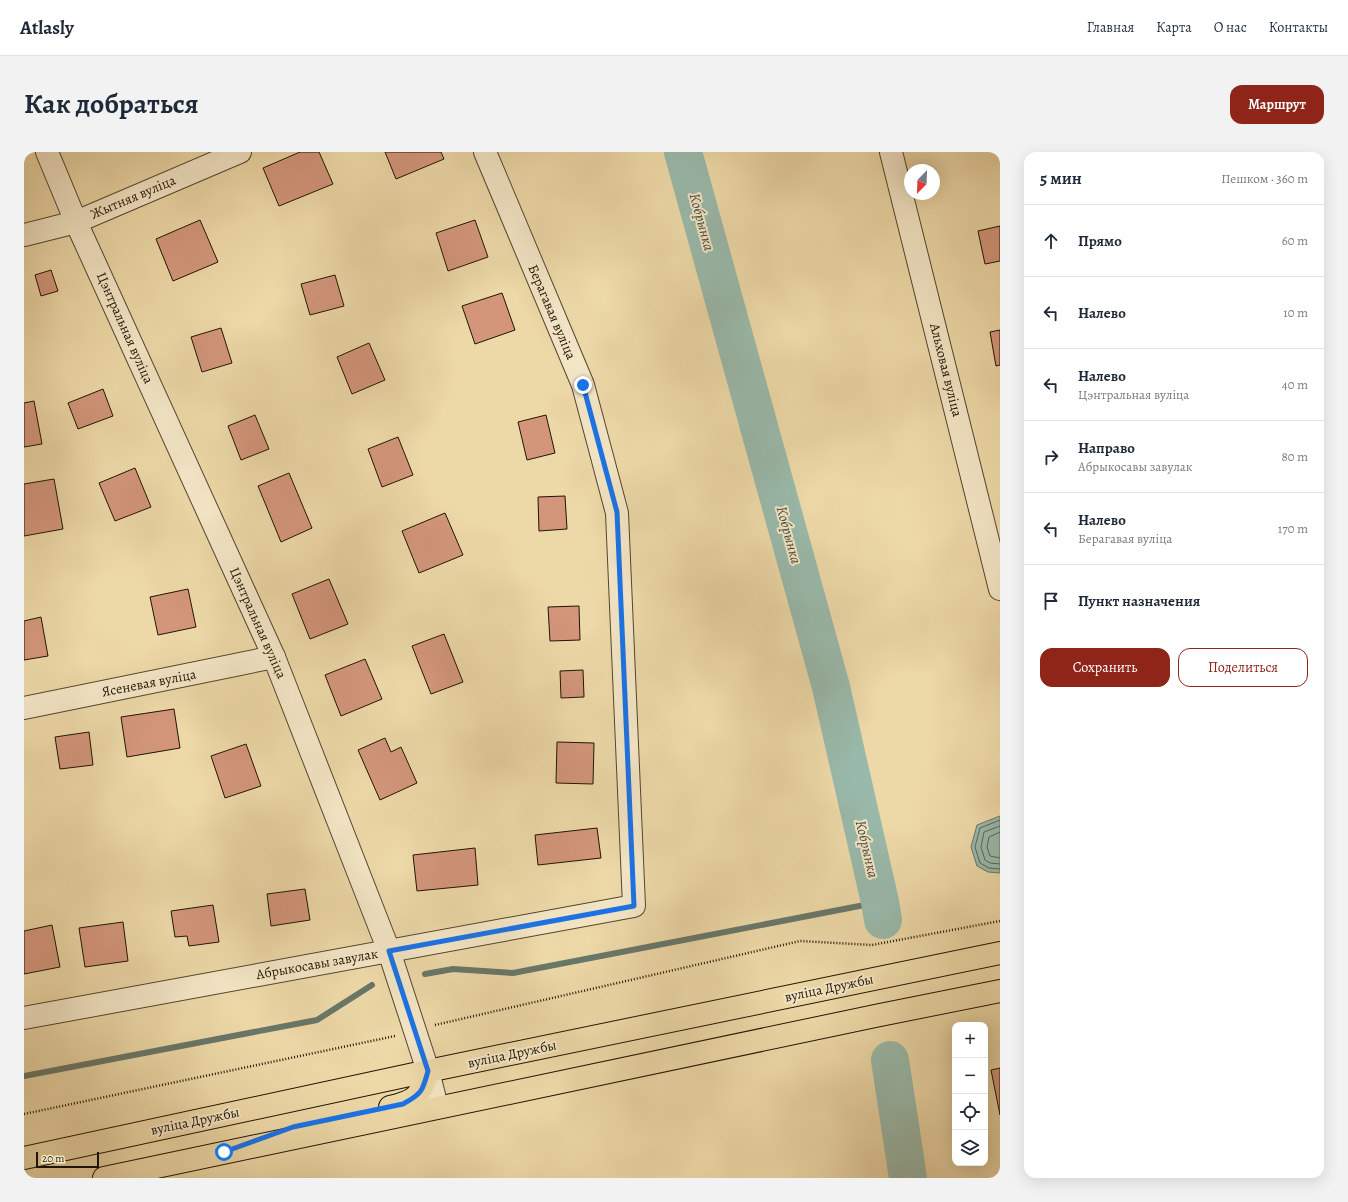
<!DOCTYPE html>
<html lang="ru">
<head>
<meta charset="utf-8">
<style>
	body { margin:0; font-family:Alegreya,serif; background:#f2f2f3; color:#1f2937 }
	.controls { position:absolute; right:12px; bottom:12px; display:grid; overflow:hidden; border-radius:8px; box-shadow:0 4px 16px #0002 }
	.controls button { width:36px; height:36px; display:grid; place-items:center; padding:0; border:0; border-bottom:1px solid #e0e1e3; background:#fff; color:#1f2937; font:20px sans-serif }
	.compass { position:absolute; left:880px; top:12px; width:36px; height:36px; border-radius:50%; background:#fff; box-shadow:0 4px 16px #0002; rotate:203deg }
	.scale { position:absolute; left:12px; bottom:10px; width:63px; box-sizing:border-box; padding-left:4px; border:2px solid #201404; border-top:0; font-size:11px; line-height:14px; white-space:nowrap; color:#201404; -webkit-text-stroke:3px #f3e6c6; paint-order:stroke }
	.stop { position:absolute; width:12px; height:12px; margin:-9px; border:3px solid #1a73e8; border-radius:50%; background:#fff }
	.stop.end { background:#1a73e8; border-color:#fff; box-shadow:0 1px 4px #0008 }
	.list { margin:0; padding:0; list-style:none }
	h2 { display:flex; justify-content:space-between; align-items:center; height:52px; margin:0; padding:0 16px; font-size:17px }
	h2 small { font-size:13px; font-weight:400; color:#747a83 }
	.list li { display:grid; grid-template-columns:26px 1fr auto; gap:12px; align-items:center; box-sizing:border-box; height:72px; padding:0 16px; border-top:1px solid #e0e1e3 }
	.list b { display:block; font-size:15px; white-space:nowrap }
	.list p { margin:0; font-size:13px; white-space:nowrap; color:#747a83 }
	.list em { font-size:13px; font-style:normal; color:#747a83 }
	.actions { display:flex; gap:8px; padding:12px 16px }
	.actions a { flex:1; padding:9px 0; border:1px solid #8f2418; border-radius:12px; text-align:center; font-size:14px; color:#8f2418 }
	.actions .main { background:#8f2418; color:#fff }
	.icon { flex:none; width:22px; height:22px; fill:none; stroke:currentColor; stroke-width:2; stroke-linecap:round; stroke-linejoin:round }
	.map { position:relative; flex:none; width:976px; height:1026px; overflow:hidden; border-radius:12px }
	header { display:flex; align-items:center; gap:24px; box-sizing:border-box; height:56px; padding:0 20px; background:#fff; border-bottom:1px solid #e0e1e3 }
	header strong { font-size:19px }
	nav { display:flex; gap:22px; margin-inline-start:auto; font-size:14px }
	.intro { display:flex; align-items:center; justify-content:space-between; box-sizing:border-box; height:96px; padding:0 24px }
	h1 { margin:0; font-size:28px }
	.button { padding:10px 18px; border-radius:12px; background:#8f2418; color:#fff; font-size:14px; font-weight:700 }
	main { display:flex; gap:24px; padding:0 24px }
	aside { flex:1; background:#fff; border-radius:12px; box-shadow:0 4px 16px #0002 }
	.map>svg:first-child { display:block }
</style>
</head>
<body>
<header>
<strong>Atlasly</strong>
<nav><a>Главная</a><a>Карта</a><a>О нас</a><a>Контакты</a></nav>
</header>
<div class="intro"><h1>Как добраться</h1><a class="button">Маршрут</a></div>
<main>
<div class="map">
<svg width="976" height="1026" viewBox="0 0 976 1026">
	<rect width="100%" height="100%" fill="#edd8a7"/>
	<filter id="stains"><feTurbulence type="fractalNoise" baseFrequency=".005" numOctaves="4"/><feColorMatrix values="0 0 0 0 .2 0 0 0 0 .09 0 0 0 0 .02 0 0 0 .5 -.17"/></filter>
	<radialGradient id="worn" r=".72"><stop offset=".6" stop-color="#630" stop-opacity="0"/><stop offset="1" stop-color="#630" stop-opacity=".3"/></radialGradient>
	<!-- water -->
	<polygon fill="#99b9aa" stroke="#697768" points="976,664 976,721 964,720 953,714 947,695 953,673"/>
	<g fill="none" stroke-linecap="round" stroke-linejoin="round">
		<!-- shore -->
		<g stroke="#5c6657" stroke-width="1">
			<polyline points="976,668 956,676 951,695 956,711 965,716 976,717"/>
			<polyline points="976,674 960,680 957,695 961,708 966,711 976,712"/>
			<polyline points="976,680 965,685 963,695 966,704 976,706"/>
		</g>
		<!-- stream -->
		<g stroke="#697768" stroke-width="6">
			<polyline points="401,822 429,817 489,821 856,750"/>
			<polyline points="0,924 293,868 348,833"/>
		</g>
		<!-- river -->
		<g stroke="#99b9aa" stroke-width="38">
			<polyline points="659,0 807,535 856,750 859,768"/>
			<polyline points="866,908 884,1026"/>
		</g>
	</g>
	<!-- building -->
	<g fill="#d3967b" stroke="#201404">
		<polygon points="276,0 295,0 309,32 255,54 239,16"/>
		<polygon points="361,0 417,0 420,7 372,27"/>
		<polygon points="176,68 194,110 149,129 132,87"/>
		<polygon points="451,68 464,105 424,119 412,81"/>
		<polygon points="976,74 976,109 961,112 954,79"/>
		<polygon points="27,118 34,139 17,144 11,123"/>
		<polygon points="311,123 320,154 286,163 277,132"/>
		<polygon points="478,141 491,178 451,192 438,154"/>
		<polygon points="197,176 208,211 178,220 167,185"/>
		<polygon points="976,178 976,213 972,214 966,180"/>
		<polygon points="345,191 361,228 328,242 313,205"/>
		<polygon points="79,237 89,264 54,277 44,251"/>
		<polygon points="10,249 18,292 0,295 0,251"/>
		<polygon points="231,263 245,297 217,308 204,274"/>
		<polygon points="522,263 531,301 503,308 494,270"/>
		<polygon points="374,285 389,323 358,335 344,297"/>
		<polygon points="111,316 127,355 91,369 75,331"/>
		<polygon points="265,321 288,376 257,390 234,334"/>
		<polygon points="30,327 39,377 0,384 0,332"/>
		<polygon points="541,344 543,377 515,379 514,345"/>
		<polygon points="421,361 439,403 395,421 378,379"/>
		<polygon points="305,427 324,472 286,487 268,442"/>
		<polygon points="164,437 172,475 134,483 126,445"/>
		<polygon points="555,454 556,488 526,489 524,455"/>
		<polygon points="17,465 24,504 0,508 0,469"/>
		<polygon points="420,482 439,530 407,542 388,494"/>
		<polygon points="341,507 358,547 317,564 301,523"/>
		<polygon points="559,518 560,545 537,546 536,519"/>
		<polygon points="150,557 156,596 103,605 97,565"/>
		<polygon points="65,580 69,613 36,617 31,585"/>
		<polygon points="361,586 367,600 377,595 393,631 356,648 334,598"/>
		<polygon points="533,590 570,591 569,632 532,631"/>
		<polygon points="222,592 237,634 201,646 187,604"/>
		<polygon points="573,676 577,706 514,713 511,683"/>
		<polygon points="451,696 454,733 393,739 389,703"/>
		<polygon points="281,737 286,768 247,774 243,742"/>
		<polygon points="189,753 195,790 165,794 163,784 151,785 147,759"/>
		<polygon points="99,770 104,809 61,815 55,776"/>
		<polygon points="28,773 36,815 0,822 0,779"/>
		<polygon points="976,916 976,963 967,918"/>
	</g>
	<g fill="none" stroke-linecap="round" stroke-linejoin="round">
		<defs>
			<g id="minor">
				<polyline points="23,0 52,70 250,505 365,799 404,919 413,955"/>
				<polyline points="867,0 976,437"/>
				<polyline points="0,83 52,70 216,0"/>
				<polyline points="0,556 250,505"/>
				<polyline points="0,866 610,754 593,361 559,233 461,0"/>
			</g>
			<g id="primary">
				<path d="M366,955C392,949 397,944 404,919"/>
				<polyline points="0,1006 404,919 976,801"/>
				<polyline points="80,1026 856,863 976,839"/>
			</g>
		</defs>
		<!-- minor casing -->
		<use href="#minor" stroke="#53452d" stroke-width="24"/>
		<!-- primary casing -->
		<use href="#primary" stroke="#201404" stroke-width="24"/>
		<!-- path -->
		<g stroke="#201404" stroke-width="2.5" stroke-dasharray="1 2" stroke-linecap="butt">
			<polyline points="411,873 776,789 848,793 976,769"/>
			<polyline points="0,962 371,884"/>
		</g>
		<!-- minor -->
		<use href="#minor" stroke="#f3e6c6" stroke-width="22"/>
		<!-- primary -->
		<use href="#primary" stroke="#edd8a7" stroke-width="22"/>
	</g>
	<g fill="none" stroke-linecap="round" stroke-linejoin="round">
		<!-- route -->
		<path stroke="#1a73e8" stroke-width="5" d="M200,1000L269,975L379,952C398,942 399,938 404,919L365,799L610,754L593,360L559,233"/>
	</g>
	<g text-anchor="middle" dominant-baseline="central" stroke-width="4" stroke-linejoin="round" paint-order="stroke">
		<!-- street labels -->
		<g font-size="14" fill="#201404" stroke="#f3e6c6">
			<text transform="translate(109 45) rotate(-23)">Жытняя вуліца</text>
			<text transform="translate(528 160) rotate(67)">Берагавая вуліца</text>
			<text transform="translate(101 176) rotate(66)">Цэнтральная вуліца</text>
			<text transform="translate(922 218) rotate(76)">Альховая вуліца</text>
			<text transform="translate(234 471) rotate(66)">Цэнтральная вуліца</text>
			<text transform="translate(125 531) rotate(-11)">Ясеневая вуліца</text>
			<text transform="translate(293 812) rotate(-10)">Абрыкосавы завулак</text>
			<text transform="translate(805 836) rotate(-12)">вуліца Дружбы</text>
			<text transform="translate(488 902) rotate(-12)">вуліца Дружбы</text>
			<text transform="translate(171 969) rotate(-12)">вуліца Дружбы</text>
		</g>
		<!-- water labels -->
		<g font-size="15" font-style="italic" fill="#4a4e3e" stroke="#f3e6c6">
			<text transform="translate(678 70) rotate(75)">Кобрынка</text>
			<text transform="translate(765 383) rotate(75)">Кобрынка</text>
			<text transform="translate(843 697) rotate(77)">Кобрынка</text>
		</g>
	</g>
	<rect width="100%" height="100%" filter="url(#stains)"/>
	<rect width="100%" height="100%" fill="url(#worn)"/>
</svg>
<div class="controls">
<button>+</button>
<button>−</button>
<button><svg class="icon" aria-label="locate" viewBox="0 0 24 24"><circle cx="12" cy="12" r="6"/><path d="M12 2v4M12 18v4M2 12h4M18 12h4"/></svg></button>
<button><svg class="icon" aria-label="layers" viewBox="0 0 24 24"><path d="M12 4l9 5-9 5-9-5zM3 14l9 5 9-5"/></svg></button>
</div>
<svg class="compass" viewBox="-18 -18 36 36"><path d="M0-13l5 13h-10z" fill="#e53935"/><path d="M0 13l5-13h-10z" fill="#747a83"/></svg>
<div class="scale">20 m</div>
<div class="stop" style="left:200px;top:1000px"></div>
<div class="stop end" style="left:559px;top:233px"></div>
</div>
<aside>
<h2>5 мин<small>Пешком · 360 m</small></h2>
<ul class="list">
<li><svg class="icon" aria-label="ahead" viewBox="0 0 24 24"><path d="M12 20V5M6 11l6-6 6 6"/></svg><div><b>Прямо</b></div><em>60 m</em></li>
<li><svg class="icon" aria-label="left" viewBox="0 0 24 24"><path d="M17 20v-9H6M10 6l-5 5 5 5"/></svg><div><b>Налево</b></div><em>10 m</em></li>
<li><svg class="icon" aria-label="left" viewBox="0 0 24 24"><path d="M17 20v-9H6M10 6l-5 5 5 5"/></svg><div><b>Налево</b><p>Цэнтральная вуліца</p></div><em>40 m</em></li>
<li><svg class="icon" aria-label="right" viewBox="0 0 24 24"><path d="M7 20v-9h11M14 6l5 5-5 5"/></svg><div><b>Направо</b><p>Абрыкосавы завулак</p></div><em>80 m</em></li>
<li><svg class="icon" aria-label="left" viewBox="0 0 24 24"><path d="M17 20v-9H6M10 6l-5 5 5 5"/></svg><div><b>Налево</b><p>Берагавая вуліца</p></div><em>170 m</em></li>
<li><svg class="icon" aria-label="arrive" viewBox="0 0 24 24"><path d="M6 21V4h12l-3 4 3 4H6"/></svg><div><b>Пункт назначения</b></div></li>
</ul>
<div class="actions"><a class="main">Сохранить</a><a>Поделиться</a></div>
</aside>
</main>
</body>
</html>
